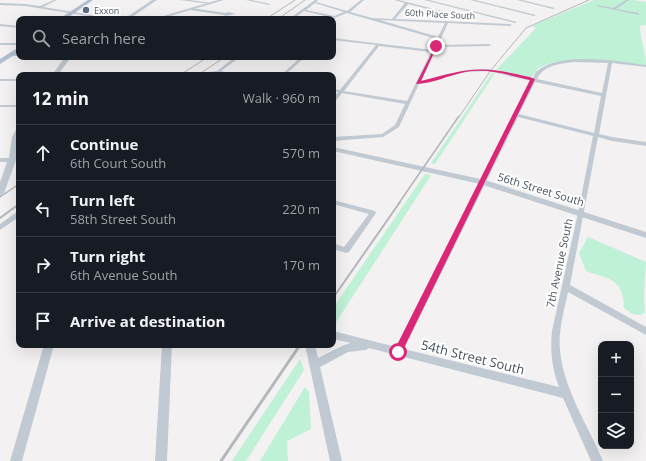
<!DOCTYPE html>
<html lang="en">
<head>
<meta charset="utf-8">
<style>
	body { margin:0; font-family:"Open Sans",sans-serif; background:#242831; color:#f1f3f6 }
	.controls { position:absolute; right:12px; bottom:12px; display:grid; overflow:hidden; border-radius:8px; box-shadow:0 4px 16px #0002 }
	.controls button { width:36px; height:36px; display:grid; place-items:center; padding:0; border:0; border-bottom:1px solid #363941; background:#171b24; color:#f1f3f6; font:20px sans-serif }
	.stop { position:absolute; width:12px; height:12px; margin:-9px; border:3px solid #db2777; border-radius:50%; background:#fff }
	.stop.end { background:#db2777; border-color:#fff; box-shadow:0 1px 4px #0008 }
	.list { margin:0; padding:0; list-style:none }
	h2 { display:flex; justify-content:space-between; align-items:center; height:52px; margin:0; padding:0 16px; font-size:17px }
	h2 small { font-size:13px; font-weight:400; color:#9ea1a6 }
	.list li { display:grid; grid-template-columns:26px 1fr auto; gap:12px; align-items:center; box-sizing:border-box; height:56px; padding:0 16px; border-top:1px solid #363941 }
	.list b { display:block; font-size:15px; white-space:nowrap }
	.list p { margin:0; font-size:13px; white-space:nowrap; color:#9ea1a6 }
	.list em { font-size:13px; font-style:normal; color:#9ea1a6 }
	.icon { flex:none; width:22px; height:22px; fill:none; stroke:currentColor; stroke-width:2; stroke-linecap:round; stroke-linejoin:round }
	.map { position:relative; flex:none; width:646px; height:461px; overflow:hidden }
	.search { position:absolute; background:#171b24; box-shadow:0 4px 16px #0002; left:16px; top:16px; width:320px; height:44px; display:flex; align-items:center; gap:10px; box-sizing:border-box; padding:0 14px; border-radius:8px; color:#9ea1a6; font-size:15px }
	.panel { position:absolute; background:#171b24; box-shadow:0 4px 16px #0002; left:16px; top:72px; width:320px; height:276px; border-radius:8px }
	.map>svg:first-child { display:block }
</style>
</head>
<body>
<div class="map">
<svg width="646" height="461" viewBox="0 0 646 461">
	<rect width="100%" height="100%" fill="#f3f1f1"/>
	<!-- green -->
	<g fill="#bff1d6">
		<path d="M594,0H633L646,2V25L640,26C640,40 646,51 646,65C620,63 563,54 541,67C536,69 534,74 531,78L496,70L536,28L532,26Z"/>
		<polygon points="492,73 495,73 435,164 431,163"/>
		<polygon points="425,174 431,175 335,324 333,323 333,308"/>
		<path d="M588,237L646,262L644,294L645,312L641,315L632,314L624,308C624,279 609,279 586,271L579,253Z"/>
		<polygon points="300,359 304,370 246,461 232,461"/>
		<polygon points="305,387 309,392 311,429 287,441 288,461 260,461"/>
	</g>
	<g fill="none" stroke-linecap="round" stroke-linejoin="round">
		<!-- minor -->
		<g fill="#c1cad3" fill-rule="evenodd">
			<polygon points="54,0 57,0 43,7 115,19 107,19 25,6 0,5 0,3 25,4 40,6"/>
			<polygon points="180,0 190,0 211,3 210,4"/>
			<polygon points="246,0 252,0 270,4 269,5"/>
			<path d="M315,0H318L316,2L347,11L361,0H364L350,12L372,18L392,19L405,3L394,0H399L453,14L451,15L408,4L395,19L510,24L512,25L510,26L448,23L438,45L489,44L491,45L489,46L437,47L421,81L466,70L488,69L533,78C534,76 535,72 537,71C560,51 619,61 646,65V67L612,63L599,134L612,137L646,142V146L612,141L598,137L570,285L646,327V335L568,292C564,311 558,331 560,350C563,388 588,426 603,461H591L563,398L369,348L366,350L348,352L320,367L342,461H330L305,345H315L318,358L344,345L351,343L333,339V331L396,347L531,81L488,71L466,72L419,84L399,127L383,137L333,141V137L382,134L395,125L405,104L342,93L335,102H333V98L338,92L333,91V89L340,90L376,45L333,40V38L432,50L437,39L347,13L334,18L304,11L296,17L305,19H289ZM315,3L344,12L334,16L306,10ZM380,20L445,23L438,37ZM379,46L431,52L407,101L344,91ZM574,62L608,63L602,93L537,79C544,65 559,64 574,62ZM535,82L601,96L594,133L519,114ZM518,117L593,136L578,213L552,331C550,351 552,369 559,387L404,349Z"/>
			<polygon points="424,0 429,0 517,22 515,23"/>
			<polygon points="470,0 475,0 536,15 534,16"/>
			<polygon points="517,0 522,0 555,8 553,9"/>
			<polygon points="626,0 629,0 616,9 639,13 639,15 596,6 598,5 613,8"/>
			<polygon points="191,8 226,13 228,12 236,14 225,16 224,15 190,10"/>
			<polygon points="0,24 19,26 19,28 0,26"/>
			<rect x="0" y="43" width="19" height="2"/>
			<polygon points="10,54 19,54 19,56 9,56 8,55"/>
			<polygon points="80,57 102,57 100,58 66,60 64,59 66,58"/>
			<polygon points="235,57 240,57 221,71 236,75 218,74 214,75 213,74 188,75 190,74 217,71"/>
			<polygon points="301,57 305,57 285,75 281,75"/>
			<rect x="0" y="79" width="19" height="2"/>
			<rect x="0" y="105" width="19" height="2"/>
			<polygon points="333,200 375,211 376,213 349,252 346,253 333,249 333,243 344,247 369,214 333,204"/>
			<polygon points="17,212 19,212 19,217 0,230 0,224"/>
			<polygon points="44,345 54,345 22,461 10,461"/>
			<polygon points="162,345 172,345 167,461 155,461"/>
		</g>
		<!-- tertiary -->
		<g fill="#c1cad3" fill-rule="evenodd">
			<polygon points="152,0 157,0 129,19 124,19"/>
			<polygon points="218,0 224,0 160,19 153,19"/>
			<polygon points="65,57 71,57 58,75 52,75"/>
			<polygon points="19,127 16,160 4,193 0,196 0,182 7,162 0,162 0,158 9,158 12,137 17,128"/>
			<polygon points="333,147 485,180 646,232 646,238 480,184 333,151"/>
		</g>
		<!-- primary -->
		<g fill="#b0bed0" fill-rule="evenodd">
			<polygon points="88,0 93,0 66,19 59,19"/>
			<polygon points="19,47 19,52 0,64 0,59"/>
		</g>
		<!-- rail-far3 -->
		<g stroke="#b3b6bb" stroke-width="1">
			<polyline points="266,19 295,0"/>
			<polyline points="278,19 305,0"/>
			<polyline points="180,75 208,57"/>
			<polyline points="198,75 225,57"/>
			<polyline points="459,117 491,70 526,28 589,0"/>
		</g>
		<!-- rail-far2 -->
		<g stroke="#b3b6bb" stroke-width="1.5">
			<polyline points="0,197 19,184"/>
			<polyline points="399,203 459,116"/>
		</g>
		<!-- rail-far1 -->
		<g stroke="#b3b6bb" stroke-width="2">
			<polyline points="0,218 19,204"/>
			<polyline points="333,298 400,202"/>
		</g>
		<!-- rail -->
		<polyline stroke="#b3b6bb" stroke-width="3" points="221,461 300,345"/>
	</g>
	<!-- route -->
	<path fill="#db2777" d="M436,45L437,46L421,81C457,72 473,65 511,73C519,75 528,76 535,79L401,354L398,355L395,354V349L530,80C509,75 487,68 465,72C449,75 432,84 416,84Z"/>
	<!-- markers -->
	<circle fill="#5c6f8a" stroke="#fff" stroke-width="1.5" cx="86" cy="10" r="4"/>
	<g text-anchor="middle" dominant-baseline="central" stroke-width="4" stroke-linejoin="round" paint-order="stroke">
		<!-- far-service labels -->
		<g font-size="9" fill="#4e5e75" stroke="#fff" text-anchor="start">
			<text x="94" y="10">Exxon</text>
		</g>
		<!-- far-street labels -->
		<g font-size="9" fill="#48535f" stroke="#fff">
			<text transform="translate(440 14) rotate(3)">60th Place South</text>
		</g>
		<!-- street labels -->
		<g font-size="11" fill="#48535f" stroke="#fff">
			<text transform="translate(541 189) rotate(17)">56th Street South</text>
			<text transform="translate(559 263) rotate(-78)">7th Avenue South</text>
		</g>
		<!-- near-street labels -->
		<g font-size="13" fill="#48535f" stroke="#fff">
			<text transform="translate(473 357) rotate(14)">54th Street South</text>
		</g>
	</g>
</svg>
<div class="controls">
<button>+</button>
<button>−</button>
<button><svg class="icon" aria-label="layers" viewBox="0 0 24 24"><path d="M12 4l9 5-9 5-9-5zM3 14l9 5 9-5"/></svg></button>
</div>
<div class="stop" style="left:398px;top:352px"></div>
<div class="stop end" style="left:436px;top:46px"></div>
<div class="search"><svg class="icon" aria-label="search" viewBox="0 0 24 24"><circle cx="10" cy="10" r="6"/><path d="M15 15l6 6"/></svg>Search here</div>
<section class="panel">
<h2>12 min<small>Walk · 960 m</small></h2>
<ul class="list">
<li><svg class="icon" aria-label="ahead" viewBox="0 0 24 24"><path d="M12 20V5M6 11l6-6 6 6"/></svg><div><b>Continue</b><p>6th Court South</p></div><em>570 m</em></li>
<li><svg class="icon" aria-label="left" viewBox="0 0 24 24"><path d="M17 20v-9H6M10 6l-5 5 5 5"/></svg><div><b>Turn left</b><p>58th Street South</p></div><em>220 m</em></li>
<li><svg class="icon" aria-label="right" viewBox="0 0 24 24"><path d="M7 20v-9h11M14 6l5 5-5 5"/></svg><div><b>Turn right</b><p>6th Avenue South</p></div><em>170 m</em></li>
<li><svg class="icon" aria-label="arrive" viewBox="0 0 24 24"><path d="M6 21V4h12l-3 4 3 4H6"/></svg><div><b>Arrive at destination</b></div></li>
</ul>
</section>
</div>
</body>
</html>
